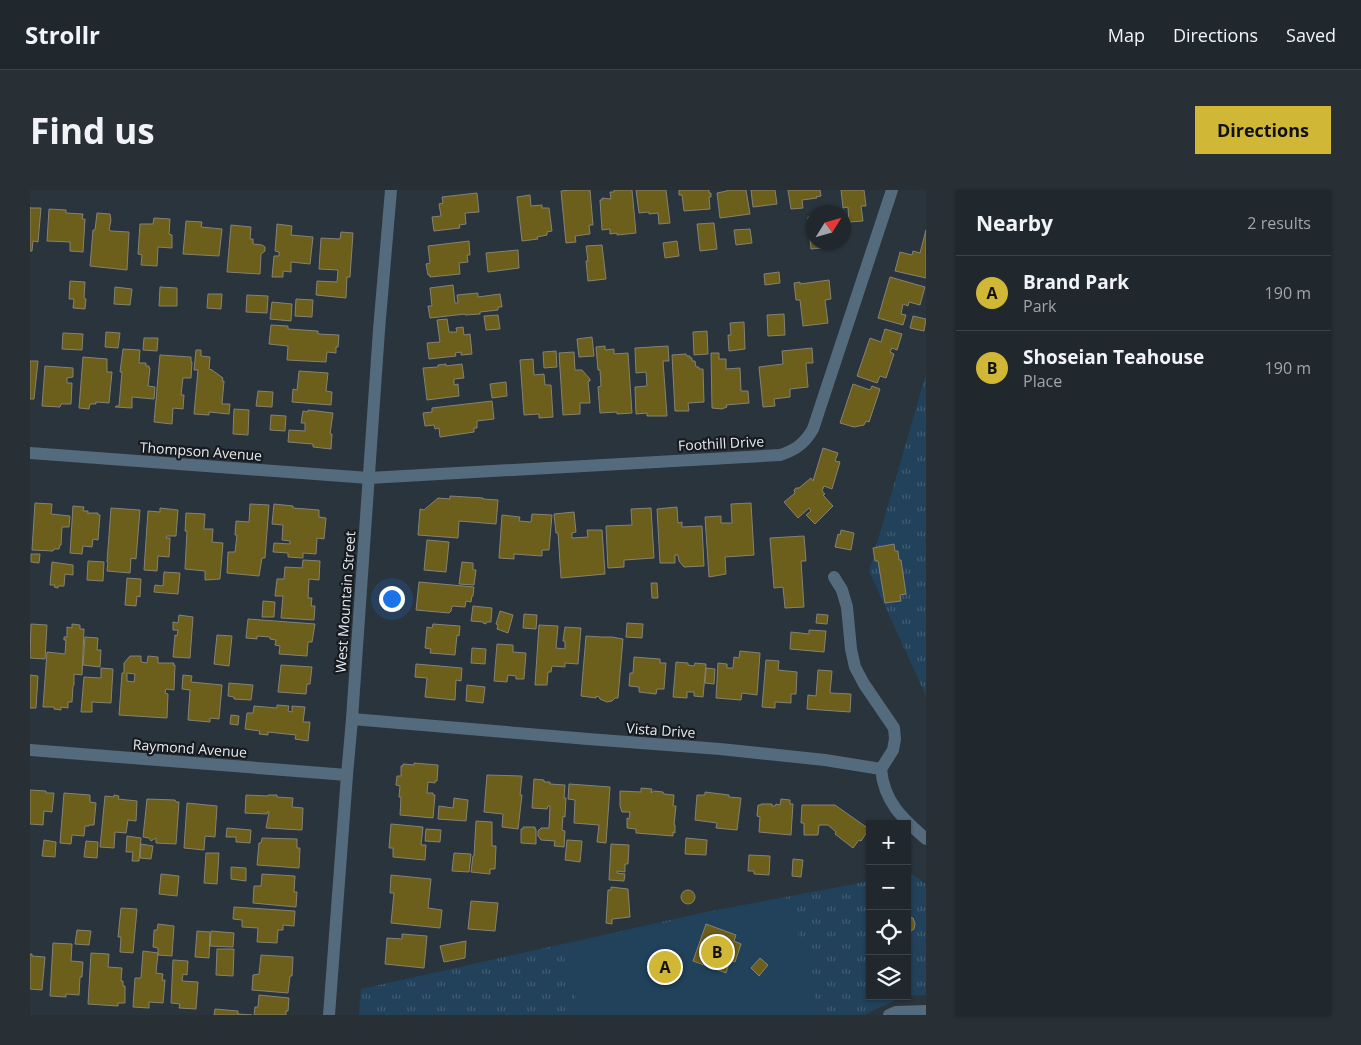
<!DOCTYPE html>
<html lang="en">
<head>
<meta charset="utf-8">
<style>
	body { margin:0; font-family:"Open Sans",sans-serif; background:#282f35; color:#f1f3f6 }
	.controls { position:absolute; right:15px; bottom:15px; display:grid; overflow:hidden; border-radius:0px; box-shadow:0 1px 4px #0004 }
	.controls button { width:45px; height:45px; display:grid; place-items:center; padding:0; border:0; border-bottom:1px solid #3d4449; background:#20272d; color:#f1f3f6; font:25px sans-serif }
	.compass { position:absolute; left:776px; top:15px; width:45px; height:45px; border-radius:50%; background:#20272d; box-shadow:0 1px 4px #0004; rotate:53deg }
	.you { position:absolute; left:361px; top:408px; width:18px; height:18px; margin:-12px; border:4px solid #fff; border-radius:50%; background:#1a73e8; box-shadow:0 0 0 8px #1a73e833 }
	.badge { display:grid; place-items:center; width:32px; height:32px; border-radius:50%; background:#d1b736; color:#111; font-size:16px; font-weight:700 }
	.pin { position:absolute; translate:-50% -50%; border:2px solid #fff; box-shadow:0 1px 5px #0006 }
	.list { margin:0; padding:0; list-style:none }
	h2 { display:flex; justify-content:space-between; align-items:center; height:65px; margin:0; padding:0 20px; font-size:21px }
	h2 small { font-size:16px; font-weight:400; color:#a2a5aa }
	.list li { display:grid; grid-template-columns:32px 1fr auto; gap:15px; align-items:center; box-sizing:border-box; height:75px; padding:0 20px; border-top:1px solid #3d4449 }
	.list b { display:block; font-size:19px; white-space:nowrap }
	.list p { margin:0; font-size:16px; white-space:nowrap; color:#a2a5aa }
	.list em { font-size:16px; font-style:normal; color:#a2a5aa }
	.icon { flex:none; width:28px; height:28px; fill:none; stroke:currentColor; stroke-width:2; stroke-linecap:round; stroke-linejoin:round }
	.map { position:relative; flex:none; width:896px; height:825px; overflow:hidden; border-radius:0px }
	header { display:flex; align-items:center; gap:30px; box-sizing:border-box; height:70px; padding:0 25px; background:#20272d; border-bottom:1px solid #3d4449 }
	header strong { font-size:24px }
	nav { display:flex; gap:28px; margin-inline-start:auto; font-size:18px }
	.intro { display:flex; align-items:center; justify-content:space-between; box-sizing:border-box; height:120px; padding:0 30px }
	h1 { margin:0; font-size:35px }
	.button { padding:12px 22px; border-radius:0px; background:#d1b736; color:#111; font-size:18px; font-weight:700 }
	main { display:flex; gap:30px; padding:0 30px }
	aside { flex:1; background:#20272d; border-radius:0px; box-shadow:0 1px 4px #0004 }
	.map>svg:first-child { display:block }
</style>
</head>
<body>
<header>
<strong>Strollr</strong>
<nav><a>Map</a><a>Directions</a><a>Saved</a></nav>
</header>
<div class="intro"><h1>Find us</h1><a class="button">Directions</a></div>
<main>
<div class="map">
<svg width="896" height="825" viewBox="0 0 896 825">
	<defs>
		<pattern id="grass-tufts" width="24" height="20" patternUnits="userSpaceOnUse" patternTransform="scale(1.25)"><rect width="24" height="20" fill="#21425a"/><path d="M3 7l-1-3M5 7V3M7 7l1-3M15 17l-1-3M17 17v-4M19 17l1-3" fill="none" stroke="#415d72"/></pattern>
	</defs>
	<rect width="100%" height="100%" fill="#2a343c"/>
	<!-- grass -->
	<g fill="url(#grass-tufts)">
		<polygon points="896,184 896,506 839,381"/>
		<polygon points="880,683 896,694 896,805 877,806 877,684"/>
		<polygon points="840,691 840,806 874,806 834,825 329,825 331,799 676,722"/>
	</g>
	<!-- garden -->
	<polygon fill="#21425a" points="755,707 784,789 786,825 551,825 531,755"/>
	<!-- building -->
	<g fill="#6c5e1b" stroke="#858275" fill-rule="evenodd">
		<polygon points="541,0 560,0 563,35 559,35 560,44 545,46 546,52 536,53 531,1"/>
		<polygon points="584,0 602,0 606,43 587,45 587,43 580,44 580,39 572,40 570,10 572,10 572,8 581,9 580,2 584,2"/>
		<polygon points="606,0 636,0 640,33 629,34 628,23 619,24 619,22 609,23"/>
		<polygon points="649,0 679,0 679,3 681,3 681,7 679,7 680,19 654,21 652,5 649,5"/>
		<polygon points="697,0 716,0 720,24 690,28 687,3 697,1"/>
		<polygon points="721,0 745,0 747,14 723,17"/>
		<polygon points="758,0 790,0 791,6 786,7 787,8 772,10 773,18 761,19"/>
		<polygon points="811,0 834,0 836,16 831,16 833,31 819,32 818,17 813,18"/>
		<polygon points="447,3 449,22 435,23 436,34 429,35 430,38 404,41 402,27 411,26 409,14 413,13 412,7"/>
		<polygon points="500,5 501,16 512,15 512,18 519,18 522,41 517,42 517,45 507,47 508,49 492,51 487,7"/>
		<polygon points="0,17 0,18 11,18 8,52 3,51 2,61 0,61"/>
		<polygon points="19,19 36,20 36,23 53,24 52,29 55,29 53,62 40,61 40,52 17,51"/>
		<polygon points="67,23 80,24 81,30 79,40 81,41 99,42 97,80 60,76 63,40 65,40"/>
		<polygon points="778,27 784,27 784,52 800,52 801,57 781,59"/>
		<polygon points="124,28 140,29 139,44 142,45 142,58 128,57 127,76 111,75 112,65 108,64 110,34 123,34"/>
		<polygon points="156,31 172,32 171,37 192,39 189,66 153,64"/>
		<polygon points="684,33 687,59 670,61 667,34"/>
		<polygon points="247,34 262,36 261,45 283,47 280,74 261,72 261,82 253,81 253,87 242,87 244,66 249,66 249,62 245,61"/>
		<polygon points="201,35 221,37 220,49 223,49 223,54 232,55 235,57 235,61 231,64 230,84 197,82"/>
		<polygon points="720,39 722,53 706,55 704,40"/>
		<polygon points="896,40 896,88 865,81 870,62 882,65 883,61 890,63"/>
		<polygon points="311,42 323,43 320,87 317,87 316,108 286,105 287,91 307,92 308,80 289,79 291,48 310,49"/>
		<polygon points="439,51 440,65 437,65 438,72 429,73 430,84 400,87 400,85 398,85 396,74 400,73 398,56"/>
		<polygon points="647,51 649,66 635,68 633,53"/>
		<polygon points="572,55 576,89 558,91 556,71 558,71 556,56"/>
		<polygon points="488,60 489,78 458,82 456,63"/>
		<polygon points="749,82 750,93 735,95 734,84"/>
		<polygon points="860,87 895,97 890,115 879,112 878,116 873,114 871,124 876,125 873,135 848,128"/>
		<polygon points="799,90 801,109 795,110 798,133 773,136 770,110 766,110 764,93 770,92 770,94"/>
		<polygon points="40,91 55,92 54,108 56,109 55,119 43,118 44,109 39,109"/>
		<polygon points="423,95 425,113 428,113 427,105 448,103 448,107 470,104 472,117 468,117 468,120 450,122 450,124 435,125 435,124 400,128 398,116 402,116 400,98"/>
		<polygon points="85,97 102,99 100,115 84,114"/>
		<polygon points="130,97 147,98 147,116 129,116"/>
		<polygon points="178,104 192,104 191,119 177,118"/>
		<polygon points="217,105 238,106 237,123 216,122"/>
		<polygon points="266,109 283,110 282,127 265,126"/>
		<polygon points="242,112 262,114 261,131 240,129"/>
		<polygon points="754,124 755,145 738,146 737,125"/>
		<polygon points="468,125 470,139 456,140 454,126"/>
		<polygon points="883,126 896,129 894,141 880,138"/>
		<polygon points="417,129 419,142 427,142 426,138 433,137 434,145 440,144 442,164 431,165 431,162 425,163 426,166 399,169 397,153 410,152 407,130"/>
		<polygon points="714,132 715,159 699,161 698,145 701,145 700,133"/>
		<polygon points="241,135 258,136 258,139 288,141 288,144 309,145 308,157 306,157 306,163 297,162 296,172 257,170 258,156 239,154"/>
		<polygon points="855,139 872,144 867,160 862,158 860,162 864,164 856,188 850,186 847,193 827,186 840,148 851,152"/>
		<polygon points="677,141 678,164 664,165 663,142"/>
		<polygon points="76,142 90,143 88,158 75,157"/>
		<polygon points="33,143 53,144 52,160 32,159"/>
		<polygon points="562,147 564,166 549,167 547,149"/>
		<polygon points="114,148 128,148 127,161 113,160"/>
		<polygon points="575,156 575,160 584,159 584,164 598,163 602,223 587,224 587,222 570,223 568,197 571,196 570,180 568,180 566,157"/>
		<polygon points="638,156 639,171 633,171 637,226 617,226 617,223 606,224 605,197 617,196 616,182 606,183 605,158"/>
		<polygon points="782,158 783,173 776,173 778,197 760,199 760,207 744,209 745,216 733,217 729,177 753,174 752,161"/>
		<polygon points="93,159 110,160 109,173 116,173 116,176 119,176 119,178 120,178 118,196 125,197 124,209 102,207 102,218 85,217 86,216 89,216 92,182 90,182"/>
		<polygon points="166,160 171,160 171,166 180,167 179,179 182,180 193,188 192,191 194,191 192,214 200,214 199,224 179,222 179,225 164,224 168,180 164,180"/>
		<polygon points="526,161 527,177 514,178 513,162"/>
		<polygon points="544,162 545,180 552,180 560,189 560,191 558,191 560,213 550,213 550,224 533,225 529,163"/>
		<polygon points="681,163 689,163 689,169 696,169 696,179 710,178 711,201 718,201 719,213 696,215 697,217 692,219 682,218"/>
		<polygon points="656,164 657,166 660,166 660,168 662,168 662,171 665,171 666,177 669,177 669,179 673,179 674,212 658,213 659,221 645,221 642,165"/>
		<polygon points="130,165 161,167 161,172 162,172 161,188 153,188 151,205 154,205 153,219 143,218 142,234 124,232"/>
		<polygon points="53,167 77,169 77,182 82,182 79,213 66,212 66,214 60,214 59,219 49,218"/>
		<polygon points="503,169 504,185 514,184 515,195 521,195 523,227 509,228 509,224 494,225 490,170"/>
		<polygon points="0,171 8,171 4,209 0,209"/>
		<polygon points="416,174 416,176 432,174 434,188 424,189 424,195 428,194 429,206 397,210 393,178 408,177 408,175"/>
		<polygon points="15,176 43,178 43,187 37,188 37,193 42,193 41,214 31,214 30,217 12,216"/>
		<polygon points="269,181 298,183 296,201 302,202 301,215 262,212 263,199 267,200"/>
		<polygon points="476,192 477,206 462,208 460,194"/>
		<polygon points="823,194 840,200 842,196 850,199 839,232 836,231 834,235 824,237 810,233"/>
		<polygon points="228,201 243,202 242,217 226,216"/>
		<polygon points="462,211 464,229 447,231 447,238 444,238 444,242 410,247 409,238 405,239 404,235 395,236 393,223 402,222 402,218"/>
		<polygon points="204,219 219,220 218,245 203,244"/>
		<polygon points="278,220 303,223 300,244 302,244 301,259 283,257 283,254 258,252 259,240 275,241 275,233 271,233 273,221 278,222"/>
		<polygon points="241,225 256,226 255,241 240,240"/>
		<polygon points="793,258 808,263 805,271 810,272 802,299 794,296 792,301 795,304 793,305 803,316 785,334 776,325 781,321 779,318 768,328 754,312 765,303 764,300 766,298 769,298 781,288 783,291"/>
		<polygon points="420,306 453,308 453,309 468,310 466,334 429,331 428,348 388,345 390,319 394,320 408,308 420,309"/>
		<polygon points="5,313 22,314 21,324 40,326 39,337 32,337 31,355 30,355 29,359 24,359 23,361 2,360"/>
		<polygon points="721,313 724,365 695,367 696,384 679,387 675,327 691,326 691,333 702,333 701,314"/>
		<polygon points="220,314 239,315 235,368 232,368 229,386 197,383 198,362 205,362 207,345 205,345 206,331 219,332"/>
		<polygon points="244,314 263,316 263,318 289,320 289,327 296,328 294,349 287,348 286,364 273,363 273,368 258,367 258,363 243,362 244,353 260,354 260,351 252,350 253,335 242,334"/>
		<polygon points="43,316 54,317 53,321 58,321 58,324 59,323 68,323 68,325 70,325 68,350 63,349 62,357 53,356 52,364 40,363"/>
		<polygon points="647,317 648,333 652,332 652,337 672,336 674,376 654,377 649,371 648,365 645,365 645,373 630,373 627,319"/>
		<polygon points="81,318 110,320 106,369 101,368 100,383 77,381 78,372 77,372"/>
		<polygon points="130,318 148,320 146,346 137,346 136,348 140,348 139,367 128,366 127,381 114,380 118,321 130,322"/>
		<polygon points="621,318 624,368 594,370 594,377 578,378 576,336 602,335 601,319"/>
		<polygon points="544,322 546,342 542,343 542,348 558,347 557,340 572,340 575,384 531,388 528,343 526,343 524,324"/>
		<polygon points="156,323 175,324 174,339 183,339 182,352 193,353 190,389 175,390 175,381 155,379 157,341 155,341"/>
		<polygon points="502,324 522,325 519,360 512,360 512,366 484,364 484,369 469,368 472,325 490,327 489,331 501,332"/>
		<polygon points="811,340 824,343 821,360 805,357 808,344 810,345"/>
		<polygon points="774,346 776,371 771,371 774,417 755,418 753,397 744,398 740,348"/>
		<polygon points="397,350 419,352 416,382 394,380"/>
		<polygon points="864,354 865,361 868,361 869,370 871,370 876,404 870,405 871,411 855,413 848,371 845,371 843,358"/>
		<polygon points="1,364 10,364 9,373 1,372"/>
		<polygon points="273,370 290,371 289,390 279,389 278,408 282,408 281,416 285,416 284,430 251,428 253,406 245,406 247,389 254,389 255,377 272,378"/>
		<polygon points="58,371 74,372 73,391 57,390"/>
		<polygon points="22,372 43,375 43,385 35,384 34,396 28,396 28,398 24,397 25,395 20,395"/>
		<polygon points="432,372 443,373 443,380 446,380 444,395 429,394"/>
		<polygon points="134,382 150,383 148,404 124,402 125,395 133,396"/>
		<polygon points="97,388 111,389 110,407 107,406 106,416 95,415"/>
		<polygon points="389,392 444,397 443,406 442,406 441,412 436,411 435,417 422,416 421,421 419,423 386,420"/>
		<polygon points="621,393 627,393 628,408 622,408"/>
		<polygon points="233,411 245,412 244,427 232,427"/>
		<polygon points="443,416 462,418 461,432 456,432 456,434 453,433 453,432 441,431"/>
		<polygon points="470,421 483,425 478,443 467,439 468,435 466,434"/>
		<polygon points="494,424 507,425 506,439 493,438"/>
		<polygon points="787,424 798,425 797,434 786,433"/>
		<polygon points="149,425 163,427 160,468 143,467 145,445 147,446 148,440 143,440 143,432 148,433"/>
		<polygon points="218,429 285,434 282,452 278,452 277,466 249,464 250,456 245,455 246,450 240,449 240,447 227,446 227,449 216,448"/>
		<polygon points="597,433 613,434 612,448 596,447"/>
		<polygon points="1,434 17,435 15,469 0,468"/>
		<polygon points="42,434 50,435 50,439 54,439 52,485 44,484 44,495 43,496 42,512 38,512 38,518 31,517 31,520 24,519 24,517 13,517 17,462 35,464 36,450 34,450 34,447 37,447 37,437 42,438"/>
		<polygon points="403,434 430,436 429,446 427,445 425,465 400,463 401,459 395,458 397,437 402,438"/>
		<polygon points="509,435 528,436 526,458 535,459 535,451 533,451 535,437 551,438 548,474 535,473 535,477 522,476 521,482 518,482 517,495 505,495"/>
		<polygon points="779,440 796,441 794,462 760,459 761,442 779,444"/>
		<polygon points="187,445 202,446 199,476 184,474"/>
		<polygon points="556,446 572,447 582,447 593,449 588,508 585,508 582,511 577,512 570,509 569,507 566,506 566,508 551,506"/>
		<polygon points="55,447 68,448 67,460 71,460 70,477 53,475"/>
		<polygon points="467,454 483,455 483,462 496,463 494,489 486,489 486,486 478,485 477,492 464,491"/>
		<polygon points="442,458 456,459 455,474 441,473"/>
		<polygon points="710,461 730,463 727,505 712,503 711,510 686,508 688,473 697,474 697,478 703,478 704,467 709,468"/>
		<path d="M100,466H111V472L117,473L118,466L128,467V473H144L143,475H145L144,500L136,499L135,503L138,504L137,528L89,525L92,483H94V473ZM97,483L105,484L104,492L97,491Z"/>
		<polygon points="604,467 630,469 630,473 636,473 634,499 627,499 626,504 609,502 609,497 599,496 600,483 603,483"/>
		<polygon points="736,470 749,471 748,480 767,482 766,504 761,504 761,513 745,512 745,518 732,517"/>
		<polygon points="646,472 658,473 658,475 664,476 665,473 676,474 673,507 664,506 664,502 657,502 657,508 643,507"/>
		<polygon points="386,474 432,478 431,491 426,490 425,510 395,507 397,488 385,487"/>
		<polygon points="251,475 282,477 280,494 277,494 276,504 248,502"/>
		<polygon points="71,478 83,479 81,513 62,512 62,522 51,522 54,487 71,488"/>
		<polygon points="676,478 685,479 684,494 675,493"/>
		<polygon points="788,480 802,481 800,503 821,504 820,522 777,519 778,505 786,506"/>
		<polygon points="0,485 8,486 6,518 0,518"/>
		<polygon points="153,485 162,486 161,492 192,495 189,529 180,528 180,532 158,530 160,500 152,499"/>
		<polygon points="199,493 223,495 221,510 204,509 204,507 198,506"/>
		<polygon points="437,495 455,497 453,513 436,511"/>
		<polygon points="247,515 259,516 258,521 262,522 262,516 275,517 273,532 280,532 278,551 265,549 266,545 238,542 238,545 229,544 230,541 215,539 217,523 223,523 224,516 247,518"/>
		<polygon points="201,525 209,526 208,535 200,534"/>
		<polygon points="384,573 408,575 407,591 405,591 405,593 398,592 397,603 403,603 403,605 405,605 403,628 370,625 371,607 369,607 370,596 366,595 367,586 371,586 371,576 373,576 373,574 384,575"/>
		<polygon points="457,585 492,586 490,605 492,605 488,639 472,637 473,624 454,622"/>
		<polygon points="504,589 514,590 514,592 520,592 520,594 535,595 534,608 536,608 535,627 533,626 532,640 535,641 534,657 524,656 525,651 511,650 508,646 508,641 511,638 519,638 520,616 518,616 517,619 502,618"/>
		<polygon points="539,594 580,597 576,653 567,652 569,635 544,633 545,610 538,609"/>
		<polygon points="611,598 622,599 621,603 624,601 633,602 634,604 644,605 643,616 646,616 644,635 645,635 645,643 643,642 643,646 606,643 606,639 597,638 597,628 599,629 600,622 592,622 590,616 590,601 611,602"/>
		<polygon points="0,600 16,601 16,603 24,603 22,622 14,621 13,635 0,634"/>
		<polygon points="675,602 699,605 699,607 711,608 707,640 686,638 687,633 665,630 667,605 675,605"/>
		<polygon points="34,603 60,605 60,612 66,613 64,635 59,635 59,636 55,636 54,646 42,645 41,654 30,653"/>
		<polygon points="84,605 89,606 88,609 107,611 106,631 98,630 96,643 85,642 84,658 70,657 75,606 84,607"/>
		<polygon points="216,605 238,606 238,605 247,605 247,607 263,608 262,617 273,618 272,640 236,638 239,622 237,622 237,624 215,623"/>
		<polygon points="424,608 438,610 436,631 408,629 409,616 423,618"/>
		<polygon points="117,609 145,610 146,612 149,612 146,654 126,653 126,648 121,651 119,648 113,647"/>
		<polygon points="751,609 760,610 760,614 763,614 761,645 729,642 730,627 727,626 728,615 731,615 731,614 742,614 742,616 745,616 746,614 750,615"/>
		<polygon points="157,613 187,616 185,647 175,646 174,660 154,658"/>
		<polygon points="772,615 805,615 839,639 831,651 829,650 823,658 805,644 806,642 798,635 789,635 788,645 774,645 774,633 771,633"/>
		<polygon points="446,631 462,632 462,656 466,656 465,679 460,679 460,684 441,682 443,666 444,666"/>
		<polygon points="361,634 393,637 391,655 396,655 395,670 363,667 363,658 359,658"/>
		<polygon points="493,637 505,637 505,639 506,639 506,654 491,653 491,639 493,639"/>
		<polygon points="197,638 221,640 220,653 206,652 206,647 196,647"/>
		<polygon points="396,639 411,640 410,652 395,651"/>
		<polygon points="97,646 111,648 109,671 102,671 103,662 96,662"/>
		<polygon points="232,648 267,649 267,658 270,658 269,678 227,675 229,653 231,653"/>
		<polygon points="656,648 677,650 676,665 655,664"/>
		<polygon points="14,650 26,652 25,667 12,666"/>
		<polygon points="537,650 552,651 550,672 535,670"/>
		<polygon points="56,651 68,652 67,668 54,667"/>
		<polygon points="111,654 123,656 121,669 110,668"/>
		<polygon points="581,654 599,655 598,674 595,674 595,682 587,681 587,683 595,684 594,691 579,690"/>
		<polygon points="176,663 189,663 187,694 174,693"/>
		<polygon points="424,663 441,664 439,682 422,681"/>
		<polygon points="719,665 740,666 739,685 724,684 724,681 718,681"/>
		<polygon points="763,669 773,670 771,687 762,686"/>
		<polygon points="201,677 216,678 216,691 201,689"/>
		<polygon points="131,684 149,686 147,706 129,704"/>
		<polygon points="232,684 265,686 264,702 267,702 266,717 223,713 224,696 231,696"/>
		<polygon points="361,685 401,689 398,718 412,720 410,738 361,733 364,703 360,703"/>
		<polygon points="581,697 598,699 600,727 582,729 582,734 576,733 578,700 581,700"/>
		<circle cx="658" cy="707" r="7"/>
		<polygon points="441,711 468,713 465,741 438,739"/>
		<polygon points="204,717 265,721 264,736 253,735 253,740 248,740 247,753 227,752 228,738 212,737 212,730 203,729"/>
		<polygon points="91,718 107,719 103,763 90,762 91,747 88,747"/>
		<polygon points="877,727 883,728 885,734 884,739 878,743"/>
		<polygon points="128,734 144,736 142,766 128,765 128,758 123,757 124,740 127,740"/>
		<polygon points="676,734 706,745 704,751 711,754 705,772 700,770 696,783 663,771"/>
		<polygon points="47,740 61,741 59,755 45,754"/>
		<polygon points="167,741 180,742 179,768 165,767"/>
		<polygon points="181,741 204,743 203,757 180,756"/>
		<polygon points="372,744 397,746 394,778 355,774 357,748 372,749"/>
		<polygon points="436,751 435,768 414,772 410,756"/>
		<polygon points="23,753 42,754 41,771 53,772 52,787 50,787 49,805 36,804 36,807 20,806"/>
		<polygon points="187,759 204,759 203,786 186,785"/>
		<polygon points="113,761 128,763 126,783 133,784 132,790 135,790 133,813 119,812 119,818 103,817 105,788 111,788"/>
		<polygon points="61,763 79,764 78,777 92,778 91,791 93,791 93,796 95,796 95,813 88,813 88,816 58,814"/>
		<polygon points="0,764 2,764 2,766 15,767 12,800 0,799"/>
		<polygon points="231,765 263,767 262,786 260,786 258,803 222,800 223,785 229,784"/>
		<polygon points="730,768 738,775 729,786 721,778"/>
		<polygon points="143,770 158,771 157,785 153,784 152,791 168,792 166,819 149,818 150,814 141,813"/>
		<polygon points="229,805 259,808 258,821 256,821 256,825 224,825 225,817 228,817"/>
		<polygon points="185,819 208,821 208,824 222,825 184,825"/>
	</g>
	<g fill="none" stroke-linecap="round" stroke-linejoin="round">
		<!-- minor -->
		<g stroke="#546b7d" stroke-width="12">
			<path d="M0,263L339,288L750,265C766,260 775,253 783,239L862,0"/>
			<polyline points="804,387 812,400 817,417 821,459 825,477 834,494 864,538 865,549 863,560 851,579"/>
			<polyline points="322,529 558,549 690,559 795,570 851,579"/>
			<polyline points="0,560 317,585"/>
			<path d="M851,579C854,612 872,628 896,649"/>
			<polyline points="299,825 317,585 322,529 349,140 361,0"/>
			<polyline points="859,825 866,822 896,821"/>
		</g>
	</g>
	<g text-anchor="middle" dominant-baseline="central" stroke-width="4.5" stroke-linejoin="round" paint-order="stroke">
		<!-- street labels -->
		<g font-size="14" fill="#e4ebf0" stroke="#171b1f">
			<text transform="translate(691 253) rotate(-3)">Foothill Drive</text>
			<text transform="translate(171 261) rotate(4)">Thompson Avenue</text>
			<text transform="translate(315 412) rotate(-86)">West Mountain Street</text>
			<text transform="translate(631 540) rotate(4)">Vista Drive</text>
			<text transform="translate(160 558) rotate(4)">Raymond Avenue</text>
		</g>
	</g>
</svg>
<div class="controls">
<button>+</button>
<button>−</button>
<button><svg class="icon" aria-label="locate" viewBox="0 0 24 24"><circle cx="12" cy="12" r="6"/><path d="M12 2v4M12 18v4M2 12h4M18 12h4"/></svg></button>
<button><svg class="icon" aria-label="layers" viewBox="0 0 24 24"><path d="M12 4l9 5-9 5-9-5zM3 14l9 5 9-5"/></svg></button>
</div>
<svg class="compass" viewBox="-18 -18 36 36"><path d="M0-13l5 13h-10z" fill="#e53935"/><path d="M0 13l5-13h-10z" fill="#a2a5aa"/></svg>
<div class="you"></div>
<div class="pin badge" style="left:635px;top:777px">A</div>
<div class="pin badge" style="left:687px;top:762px">B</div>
</div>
<aside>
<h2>Nearby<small>2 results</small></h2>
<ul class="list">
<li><span class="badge">A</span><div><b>Brand Park</b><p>Park</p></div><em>190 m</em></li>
<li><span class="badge">B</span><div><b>Shoseian Teahouse</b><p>Place</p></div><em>190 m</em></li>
</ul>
</aside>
</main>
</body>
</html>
